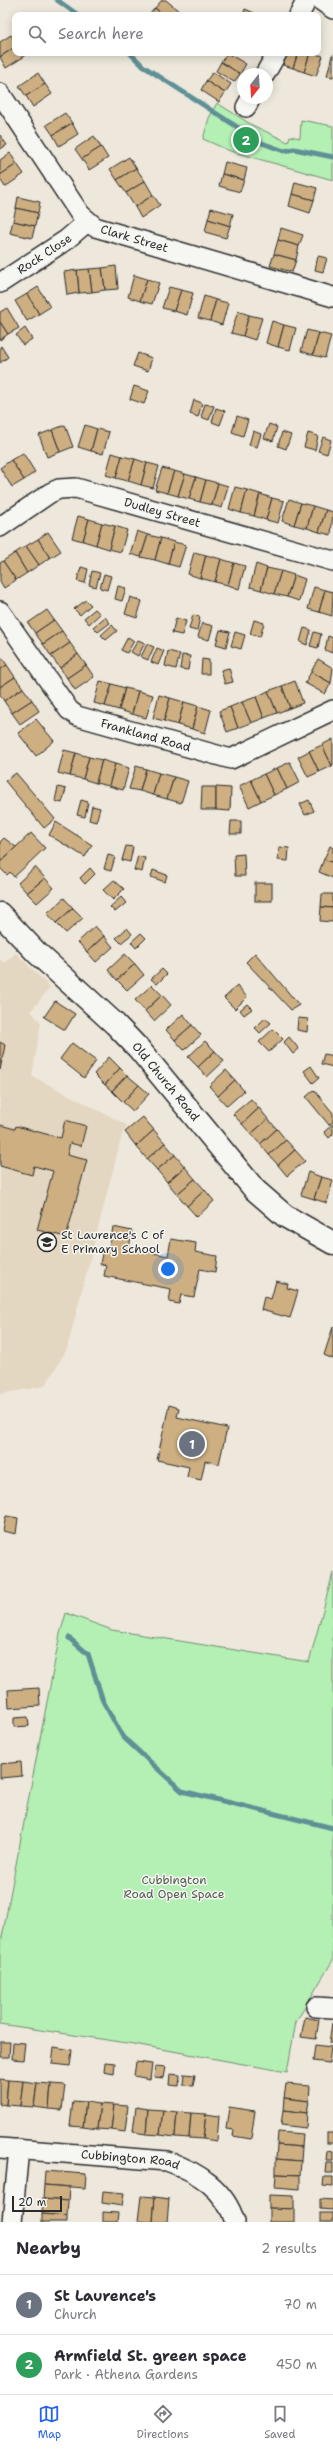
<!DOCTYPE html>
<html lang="en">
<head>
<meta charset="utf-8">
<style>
	body { margin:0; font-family:"Shantell Sans",sans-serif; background:#f2f2f3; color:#2b2b33 }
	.compass { position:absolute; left:237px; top:68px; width:36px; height:36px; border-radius:50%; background:#fff; box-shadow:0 2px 10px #0003; rotate:197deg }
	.scale { position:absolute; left:12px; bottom:10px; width:50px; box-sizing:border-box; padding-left:4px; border:2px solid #2b2b2b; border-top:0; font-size:11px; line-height:14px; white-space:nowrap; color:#2b2b2b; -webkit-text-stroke:3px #f6f6f2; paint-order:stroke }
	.you { position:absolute; left:168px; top:1269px; width:14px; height:14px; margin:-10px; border:3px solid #fff; border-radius:50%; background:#1a73e8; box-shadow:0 0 0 6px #1a73e833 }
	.badge { display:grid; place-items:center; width:26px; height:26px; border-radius:50%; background:#2563eb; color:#fff; font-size:13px; font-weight:700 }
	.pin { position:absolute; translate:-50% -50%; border:2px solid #fff; box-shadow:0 1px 4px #0006 }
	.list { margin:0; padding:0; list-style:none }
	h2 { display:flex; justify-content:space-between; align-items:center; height:52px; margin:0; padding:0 16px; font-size:17px }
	h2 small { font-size:13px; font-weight:400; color:#7c7c81 }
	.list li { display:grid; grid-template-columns:26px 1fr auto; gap:12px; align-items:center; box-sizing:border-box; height:60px; padding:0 16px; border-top:1px solid #e1e1e2 }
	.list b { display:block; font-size:15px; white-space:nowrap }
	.list p { margin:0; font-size:13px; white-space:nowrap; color:#7c7c81 }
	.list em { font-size:13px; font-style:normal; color:#7c7c81 }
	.icon { flex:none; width:22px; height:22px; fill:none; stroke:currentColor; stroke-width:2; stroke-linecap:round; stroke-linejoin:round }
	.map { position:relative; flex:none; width:333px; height:2222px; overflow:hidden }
	.search { position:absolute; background:#fff; box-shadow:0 2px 10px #0003; left:12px; right:12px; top:12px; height:44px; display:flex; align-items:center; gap:10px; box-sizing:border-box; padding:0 14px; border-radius:8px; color:#7c7c81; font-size:15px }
	.sheet { height:172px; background:#fff }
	nav { display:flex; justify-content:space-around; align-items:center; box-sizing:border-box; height:56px; border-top:1px solid #e1e1e2; background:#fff; font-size:11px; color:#7c7c81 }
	nav a { display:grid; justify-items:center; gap:2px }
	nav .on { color:#2563eb }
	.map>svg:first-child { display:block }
</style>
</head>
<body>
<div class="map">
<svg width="333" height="2222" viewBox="0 0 333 2222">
	<rect width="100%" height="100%" fill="#eee8dc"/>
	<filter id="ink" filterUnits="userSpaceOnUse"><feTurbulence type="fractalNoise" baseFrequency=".025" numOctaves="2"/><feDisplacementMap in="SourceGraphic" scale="8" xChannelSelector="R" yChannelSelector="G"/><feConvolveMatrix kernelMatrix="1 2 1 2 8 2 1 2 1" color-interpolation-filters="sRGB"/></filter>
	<g filter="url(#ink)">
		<!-- built -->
		<polygon fill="#e4d7c1" points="16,953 50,987 31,1011 41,1023 32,1076 127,1125 122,1135 67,1349 45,1386 0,1394 0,959 4,963"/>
		<!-- green -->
		<g fill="#b4efb4" stroke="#708d70">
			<polygon points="217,103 252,125 288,142 290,136 300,138 301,120 333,126 333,180 230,151 203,139 209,118"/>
			<polygon points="333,1573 333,1960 296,2022 287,2072 134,2044 0,2024 0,1948 60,1634 66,1613 112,1630 309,1662"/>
		</g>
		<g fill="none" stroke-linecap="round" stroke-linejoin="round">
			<!-- stream -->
			<g stroke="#5f9095" stroke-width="5">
				<polyline points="57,0 78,15"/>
				<polyline points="130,53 143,66 262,143 284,151 294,149 333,157"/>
				<polyline points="69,1638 88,1654 103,1701 123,1737 182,1791 333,1828"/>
			</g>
		</g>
		<!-- building -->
		<g fill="#ceaf82" stroke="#2b2b2b">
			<polygon points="162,0 166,0 180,12 177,15 163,15 155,8"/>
			<polygon points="155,8 163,15 149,15"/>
			<polygon points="245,9 259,15 243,15"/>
			<polygon points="11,35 15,41 15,47 0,57 0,42"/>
			<polygon points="15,47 15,53 23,53 25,56 6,68 0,57"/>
			<polygon points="227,53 246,64 240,74 221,62"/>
			<polygon points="287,53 298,53 293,68 283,65"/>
			<polygon points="298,53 310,53 304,72 293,68"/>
			<polygon points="310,53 323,56 316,76 304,72"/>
			<polygon points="332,55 333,55 333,77 327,76"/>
			<polygon points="221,62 240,74 234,82 216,71"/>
			<polygon points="213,72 231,84 225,93 206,81"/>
			<polygon points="38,73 45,84 26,96 19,86"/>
			<polygon points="206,81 225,93 219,102 201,90"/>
			<polygon points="45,84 52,94 33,107 26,96"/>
			<polygon points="65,113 72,123 53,135 46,125"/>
			<polygon points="72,123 78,134 59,146 53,135"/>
			<polygon points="0,135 7,145 0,149"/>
			<polygon points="94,136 101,147 82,159 75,149"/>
			<polygon points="101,147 108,158 89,170 82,159"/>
			<polygon points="10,153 17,164 0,175 0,160"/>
			<polygon points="129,157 136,168 117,180 110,169"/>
			<polygon points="225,162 247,168 244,180 222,174"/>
			<polygon points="17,164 24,174 5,187 0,179 0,175"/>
			<polygon points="136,168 145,181 126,193 117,180"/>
			<polygon points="222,174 244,180 240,192 219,186"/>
			<polygon points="145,181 153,195 135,207 126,193"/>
			<polygon points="295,182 317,188 314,200 292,194"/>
			<polygon points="292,194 314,200 310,213 289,206"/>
			<polygon points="153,195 160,205 141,218 135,207"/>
			<polygon points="18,197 40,202 38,213 16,208"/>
			<polygon points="16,208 38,213 35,226 13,221"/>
			<polygon points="211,208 233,214 230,226 208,219"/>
			<polygon points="208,219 230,226 226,238 205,232"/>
			<polygon points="13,221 35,226 32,238 10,233"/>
			<polygon points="281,228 303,235 299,246 278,240"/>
			<polygon points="278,240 299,246 296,260 274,254"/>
			<polygon points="274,254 296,260 292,272 270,266"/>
			<polygon points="318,256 327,258 323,272 315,270"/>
			<polygon points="116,266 118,289 105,290 102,268"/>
			<polygon points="102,268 105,290 92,292 89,269"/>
			<polygon points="89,269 92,292 79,293 77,270"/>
			<polygon points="77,270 79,293 67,295 64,272"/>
			<polygon points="134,275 147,279 140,301 128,297"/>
			<polygon points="147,279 159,283 152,304 140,301"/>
			<polygon points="38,287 50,307 39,314 27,294"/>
			<polygon points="169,287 181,290 174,311 162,308"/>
			<polygon points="181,290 193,293 187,315 174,311"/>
			<polygon points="27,294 39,314 27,321 15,301"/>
			<polygon points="204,296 216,300 210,321 198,318"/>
			<polygon points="216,300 228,303 222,325 210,321"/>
			<polygon points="7,308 19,328 8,334 0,322 0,312"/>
			<polygon points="238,311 249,315 243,336 231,333"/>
			<polygon points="249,315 262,318 255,340 243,336"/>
			<polygon points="272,321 284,325 278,347 266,343"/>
			<polygon points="0,322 8,334 0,340"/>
			<polygon points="284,325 296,328 290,350 278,347"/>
			<polygon points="25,328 32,339 23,345 16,335"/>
			<polygon points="307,330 319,333 313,355 301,351"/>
			<polygon points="319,333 331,336 325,358 313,355"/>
			<polygon points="1,346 8,357 0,363 0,347"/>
			<polygon points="138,353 152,358 148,371 133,366"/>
			<polygon points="134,386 149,391 144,404 130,399"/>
			<polygon points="194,400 202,403 198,417 190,414"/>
			<polygon points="205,404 214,406 209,420 201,417"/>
			<polygon points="216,408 225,411 220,425 212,422"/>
			<polygon points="237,416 248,420 243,436 232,432"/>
			<polygon points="269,424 277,427 273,441 264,438"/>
			<polygon points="65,425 73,447 60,452 52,430"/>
			<polygon points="85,425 97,429 91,451 78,447"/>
			<polygon points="97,429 109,432 103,454 91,451"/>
			<polygon points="52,430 60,452 47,457 39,435"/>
			<polygon points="253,431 261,434 257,447 249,445"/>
			<polygon points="282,432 291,435 286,449 278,446"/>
			<polygon points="308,433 318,436 315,450 304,447"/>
			<polygon points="323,437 331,440 327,454 318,451"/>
			<polygon points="23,453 35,472 24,480 11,460"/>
			<polygon points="112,453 122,456 116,478 106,475"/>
			<polygon points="122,456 135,459 128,481 116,478"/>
			<polygon points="135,459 147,463 141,485 128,481"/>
			<polygon points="11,460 24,480 12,487 0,468"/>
			<polygon points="147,463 159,466 153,488 141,485"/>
			<polygon points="162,468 174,471 167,493 155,490"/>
			<polygon points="174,471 185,474 178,496 167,493"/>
			<polygon points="185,474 196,477 189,499 178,496"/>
			<polygon points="196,477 206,480 200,502 189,499"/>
			<polygon points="206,480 218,483 212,505 200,502"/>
			<polygon points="218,483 228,486 222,508 212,505"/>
			<polygon points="235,487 247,490 241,513 229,509"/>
			<polygon points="247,490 260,494 254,516 241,513"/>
			<polygon points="260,494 272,498 266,520 254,516"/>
			<polygon points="272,498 284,501 278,523 266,520"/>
			<polygon points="289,499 301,503 294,525 282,521"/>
			<polygon points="301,503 313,506 307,528 294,525"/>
			<polygon points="313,506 326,510 319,532 307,528"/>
			<polygon points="326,510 333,512 331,535 319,532"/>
			<polygon points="78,516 89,519 83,541 72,538"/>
			<polygon points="89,519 102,523 96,545 83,541"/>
			<polygon points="102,523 115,526 109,549 96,545"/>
			<polygon points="115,526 127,530 121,552 109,549"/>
			<polygon points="137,531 148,535 141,557 130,554"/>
			<polygon points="48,532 61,551 50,558 38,539"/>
			<polygon points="148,535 161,538 155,560 141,557"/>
			<polygon points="161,538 174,542 168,564 155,560"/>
			<polygon points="38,539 50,558 39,565 26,546"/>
			<polygon points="174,542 186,545 179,567 168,564"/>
			<polygon points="26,546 39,565 27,573 15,553"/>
			<polygon points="194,552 206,555 200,578 188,574"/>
			<polygon points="15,553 27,573 16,580 3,561"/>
			<polygon points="206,555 221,559 215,582 200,578"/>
			<polygon points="221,559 234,563 228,585 215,582"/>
			<polygon points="3,561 16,580 4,588 0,581 0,563"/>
			<polygon points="234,563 245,566 239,589 228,585"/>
			<polygon points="256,564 267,568 261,590 250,587"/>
			<polygon points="81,567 88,569 85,583 77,581"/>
			<polygon points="267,568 281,571 274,594 261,590"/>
			<polygon points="92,571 100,573 96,587 89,585"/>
			<polygon points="281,571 294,575 287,597 274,594"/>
			<polygon points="104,574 111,576 107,590 100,588"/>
			<polygon points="294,575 305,579 299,601 287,597"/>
			<polygon points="118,586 126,588 122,601 115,599"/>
			<polygon points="314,587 325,590 319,612 308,609"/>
			<polygon points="325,590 333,592 332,616 319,612"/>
			<polygon points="130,597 142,601 137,618 125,614"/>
			<polygon points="86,600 91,605 80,615 74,609"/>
			<polygon points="95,609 100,614 89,624 84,618"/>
			<polygon points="47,610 54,620 35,633 28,623"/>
			<polygon points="193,615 200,617 197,631 189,629"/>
			<polygon points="105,617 110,623 98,632 93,627"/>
			<polygon points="176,618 186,621 182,635 172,633"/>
			<polygon points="54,620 62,631 43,644 35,633"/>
			<polygon points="254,620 264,623 260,637 250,634"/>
			<polygon points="202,623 213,626 209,640 198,637"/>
			<polygon points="112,625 117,631 106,640 101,635"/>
			<polygon points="304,628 311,630 307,645 300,642"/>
			<polygon points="220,630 230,632 226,647 216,644"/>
			<polygon points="62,631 70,643 51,656 43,644"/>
			<polygon points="235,632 245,635 241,649 231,646"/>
			<polygon points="314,632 321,634 318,648 310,646"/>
			<polygon points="328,636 333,638 332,653 325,650"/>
			<polygon points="128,637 134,641 127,653 121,650"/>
			<polygon points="138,640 145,643 138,656 131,652"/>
			<polygon points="70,643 78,654 60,668 51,656"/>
			<polygon points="147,644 154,647 148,660 141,657"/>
			<polygon points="157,648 164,651 158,665 151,662"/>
			<polygon points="168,651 180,654 176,669 165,666"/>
			<polygon points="78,654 86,665 67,678 60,668"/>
			<polygon points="0,655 7,665 0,670"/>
			<polygon points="182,655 190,656 188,670 180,669"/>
			<polygon points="202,659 209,660 209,674 201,674"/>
			<polygon points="318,659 333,668 331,683 311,672"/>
			<polygon points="7,665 15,677 0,687 0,670"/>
			<polygon points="86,665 94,677 75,690 67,678"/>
			<polygon points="229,668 233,682 225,684 221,670"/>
			<polygon points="311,672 331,683 325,694 305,683"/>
			<polygon points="15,677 23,688 4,701 0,695 0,687"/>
			<polygon points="100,681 112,684 105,706 94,703"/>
			<polygon points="295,681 303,703 290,708 282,686"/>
			<polygon points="112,684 125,688 119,710 105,706"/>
			<polygon points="282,686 290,708 277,713 268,691"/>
			<polygon points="23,688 32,700 12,713 4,701"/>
			<polygon points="125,688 138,691 132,714 119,710"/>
			<polygon points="138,691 153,695 146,718 132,714"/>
			<polygon points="268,691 277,713 264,718 256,697"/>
			<polygon points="159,695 170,698 164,721 153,718"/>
			<polygon points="256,697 264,718 251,723 242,702"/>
			<polygon points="170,698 184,702 178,725 164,721"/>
			<polygon points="32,700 39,711 20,724 12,713"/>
			<polygon points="184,702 198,706 192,729 178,725"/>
			<polygon points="242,702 251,723 238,728 230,707"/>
			<polygon points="198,706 211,710 205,733 192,729"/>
			<polygon points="230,707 238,728 227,732 219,711"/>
			<polygon points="36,719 54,741 36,756 18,733"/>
			<polygon points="333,739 333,765 332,766 322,745"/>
			<polygon points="322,745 332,766 319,772 309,751"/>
			<polygon points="64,750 76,753 70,776 58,773"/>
			<polygon points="309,751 319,772 308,777 298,757"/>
			<polygon points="76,753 89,757 83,779 70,776"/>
			<polygon points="89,757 102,760 96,783 83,779"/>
			<polygon points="102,760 115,764 109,786 96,783"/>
			<polygon points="290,762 300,782 287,789 277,768"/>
			<polygon points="115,764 129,768 123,790 109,786"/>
			<polygon points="136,766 146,769 140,791 129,789"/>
			<polygon points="277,768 287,789 274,795 264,774"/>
			<polygon points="146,769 159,773 153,795 140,791"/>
			<polygon points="16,773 55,819 44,828 5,781"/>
			<polygon points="159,773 174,777 167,799 153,795"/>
			<polygon points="264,774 274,795 261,801 251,780"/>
			<polygon points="174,777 188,781 181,803 167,799"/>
			<polygon points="251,780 261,801 249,807 239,786"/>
			<polygon points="58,787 66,789 62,803 55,801"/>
			<polygon points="202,787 216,787 216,810 201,810"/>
			<polygon points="216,787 231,788 230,811 216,810"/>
			<polygon points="81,800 88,802 85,817 77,815"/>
			<polygon points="309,800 314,811 305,815 300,804"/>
			<polygon points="92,806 100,808 96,822 89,820"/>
			<polygon points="231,821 241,821 241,834 230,834"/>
			<polygon points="56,822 92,845 85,857 49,835"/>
			<polygon points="31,833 45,848 14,877 10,872 7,875 0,868 0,862"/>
			<polygon points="4,838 16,847 0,862 0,842"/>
			<polygon points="126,846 133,847 130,862 122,860"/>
			<polygon points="330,846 333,848 333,863 324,859"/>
			<polygon points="279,847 289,848 288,861 278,860"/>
			<polygon points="244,854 245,876 235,876 234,855"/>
			<polygon points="108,855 115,857 111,871 104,869"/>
			<polygon points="138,856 145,858 142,872 134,870"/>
			<polygon points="324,859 333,863 333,878 319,872"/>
			<polygon points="35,867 45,878 27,893 18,883"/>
			<polygon points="90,868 95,874 85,884 80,878"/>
			<polygon points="153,870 167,875 165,882 151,877"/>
			<polygon points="45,878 54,888 37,903 27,893"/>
			<polygon points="114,880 124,889 113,900 103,890"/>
			<rect x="255" y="883" width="17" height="18"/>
			<polygon points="322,894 333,894 333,908 321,907"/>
			<polygon points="121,897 126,903 115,912 110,907"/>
			<polygon points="64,898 73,908 56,923 47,913"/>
			<polygon points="321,907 333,908 333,922 320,921"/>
			<polygon points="73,908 83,918 66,933 56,923"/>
			<polygon points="95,926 104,936 87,952 78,942"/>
			<polygon points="127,928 132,934 121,943 116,938"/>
			<polygon points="141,933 146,938 136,948 131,942"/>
			<polygon points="104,936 113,947 96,962 87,952"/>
			<polygon points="255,953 299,1005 291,1010 246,962"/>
			<polygon points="125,954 135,964 117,980 108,970"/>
			<polygon points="135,964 144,975 127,990 117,980"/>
			<polygon points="162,969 167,974 157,984 151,979"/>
			<polygon points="152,985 162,995 145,1011 135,1000"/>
			<polygon points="237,986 247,997 235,1009 224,998"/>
			<polygon points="162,995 171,1005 154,1021 145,1011"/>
			<polygon points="55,1001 75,1014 65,1030 44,1017"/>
			<polygon points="247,1004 252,1009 244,1015 240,1010"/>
			<polygon points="183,1014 192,1025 175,1040 166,1030"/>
			<polygon points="265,1018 271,1023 260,1033 255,1028"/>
			<polygon points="298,1018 308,1019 307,1032 297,1030"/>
			<polygon points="192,1025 201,1035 184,1050 175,1040"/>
			<polygon points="273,1029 283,1039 269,1052 259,1042"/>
			<polygon points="289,1037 299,1049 293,1054 284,1042"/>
			<polygon points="205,1041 215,1051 198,1067 188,1057"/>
			<polygon points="0,1042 5,1045 0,1070"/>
			<polygon points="72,1043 96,1061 84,1078 60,1059"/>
			<polygon points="215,1051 224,1061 207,1077 198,1067"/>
			<polygon points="324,1054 333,1056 333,1067 321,1064"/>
			<polygon points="109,1057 120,1068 105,1085 94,1074"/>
			<polygon points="311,1066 319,1078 313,1083 304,1071"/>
			<polygon points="120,1068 127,1075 112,1091 105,1085"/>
			<polygon points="226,1070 235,1080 218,1096 209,1086"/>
			<polygon points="127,1075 139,1085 123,1102 112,1091"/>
			<polygon points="235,1080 244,1091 227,1106 218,1096"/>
			<polygon points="139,1085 149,1094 133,1111 123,1102"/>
			<polygon points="314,1090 333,1113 333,1122 329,1125 306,1097"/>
			<polygon points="251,1099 259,1108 242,1124 233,1114"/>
			<polygon points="259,1108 268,1119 251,1134 242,1124"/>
			<polygon points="143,1117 154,1130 136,1146 125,1132"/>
			<polygon points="268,1119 277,1129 260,1144 251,1134"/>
			<polygon points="65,1120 86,1126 81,1146 70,1143 67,1155 87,1160 66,1237 37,1230 53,1171 34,1166 32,1175 0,1166 0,1125 15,1129 16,1126 61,1138"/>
			<polygon points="333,1124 333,1134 329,1138 324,1132"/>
			<polygon points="277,1129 286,1140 269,1155 260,1144"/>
			<polygon points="154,1130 165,1143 147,1159 136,1146"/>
			<polygon points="286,1140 295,1150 278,1165 269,1155"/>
			<polygon points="165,1143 175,1155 157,1170 147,1159"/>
			<polygon points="295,1150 305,1161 287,1176 278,1165"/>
			<polygon points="175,1155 185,1167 167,1182 157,1170"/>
			<polygon points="185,1167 195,1179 177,1194 167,1182"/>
			<polygon points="308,1172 321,1177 314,1199 301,1195"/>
			<polygon points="321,1177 333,1180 327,1203 314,1199"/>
			<polygon points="195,1179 205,1190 187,1206 177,1194"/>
			<polygon points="205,1190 214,1201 197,1217 187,1206"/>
			<polygon points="113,1227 132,1231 129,1248 168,1256 171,1239 196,1243 195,1252 217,1256 215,1272 200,1269 194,1297 181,1295 179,1304 169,1302 171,1289 104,1276 106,1265 100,1264 103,1249 109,1249"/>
			<polygon points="276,1281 288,1284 287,1288 298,1291 290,1318 261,1310 264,1297 271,1299"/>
			<polygon points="333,1327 333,1359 324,1355"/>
			<polygon points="169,1405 179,1408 177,1417 227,1428 219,1464 205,1461 201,1480 187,1477 189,1467 157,1460"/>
			<polygon points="6,1516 18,1518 16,1534 3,1531"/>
			<polygon points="39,1688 40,1706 9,1708 8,1690"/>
			<polygon points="28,1717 29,1726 14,1727 14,1718"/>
			<polygon points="21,1762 22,1776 0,1778 0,1764"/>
			<polygon points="305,2017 319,2020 316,2039 301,2037"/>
			<polygon points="332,2023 333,2023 333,2043 329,2043"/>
			<polygon points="0,2042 10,2042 9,2057 0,2057"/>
			<polygon points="13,2042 25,2043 23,2060 12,2059"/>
			<polygon points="315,2045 331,2047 329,2063 313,2061"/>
			<polygon points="54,2047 72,2050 70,2066 52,2064"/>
			<polygon points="105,2062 115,2063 114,2074 104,2072"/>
			<polygon points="136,2062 152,2064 150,2079 134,2076"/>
			<polygon points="155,2066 166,2067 164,2078 154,2077"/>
			<polygon points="170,2074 180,2075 179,2086 169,2085"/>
			<polygon points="184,2074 195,2075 193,2086 183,2085"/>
			<polygon points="0,2079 8,2080 6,2105 0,2104"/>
			<polygon points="8,2080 23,2081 20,2106 6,2105"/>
			<polygon points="23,2081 37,2083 34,2107 20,2106"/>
			<polygon points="37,2083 51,2084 49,2109 34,2107"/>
			<polygon points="51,2084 65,2085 62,2110 49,2109"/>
			<polygon points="286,2084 310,2086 309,2101 284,2098"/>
			<polygon points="284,2098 309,2101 307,2113 283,2110"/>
			<polygon points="73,2101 86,2102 83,2127 70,2126"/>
			<polygon points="86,2102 100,2104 97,2129 83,2127"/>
			<polygon points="100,2104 114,2105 111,2130 97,2129"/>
			<polygon points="114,2105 128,2106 125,2132 111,2130"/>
			<polygon points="136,2107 148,2109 146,2134 133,2132"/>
			<polygon points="229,2107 255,2111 251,2139 233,2136 234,2130 226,2129"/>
			<polygon points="148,2109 163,2110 160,2135 146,2134"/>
			<polygon points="163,2110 177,2112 175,2137 160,2135"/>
			<polygon points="283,2110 307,2113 306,2128 281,2125"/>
			<polygon points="177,2112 191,2113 189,2138 175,2137"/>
			<polygon points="191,2113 206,2114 203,2139 189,2138"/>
			<polygon points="206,2114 219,2116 217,2141 203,2139"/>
			<polygon points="278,2132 303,2134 302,2147 277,2145"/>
			<rect x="327" y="2133" width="6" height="10"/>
			<polygon points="277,2145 302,2147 301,2161 276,2159"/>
			<polygon points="327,2151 333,2152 333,2161 326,2161"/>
			<polygon points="276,2159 301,2161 300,2175 276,2174"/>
			<polygon points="326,2163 333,2163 333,2173 325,2173"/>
			<polygon points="45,2171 86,2174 85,2188 44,2185"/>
			<polygon points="276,2174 300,2175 300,2189 275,2187"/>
			<polygon points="324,2177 333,2177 333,2187 323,2186"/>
			<polygon points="44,2185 69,2187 68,2201 43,2199"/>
			<polygon points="103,2191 124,2193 122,2206 102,2203"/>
			<polygon points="269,2195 294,2196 294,2209 269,2208"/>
			<polygon points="141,2196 155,2197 153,2222 138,2221"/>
			<polygon points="155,2197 169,2199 167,2222 153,2222"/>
			<polygon points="43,2199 68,2201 67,2216 42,2214"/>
			<polygon points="320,2199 333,2200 333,2210 320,2209"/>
			<polygon points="269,2208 294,2209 294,2222 269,2222"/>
			<polygon points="103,2212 118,2213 117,2222 103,2222"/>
			<rect x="320" y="2213" width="13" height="9"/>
			<polygon points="42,2214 67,2216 67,2222 42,2222"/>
		</g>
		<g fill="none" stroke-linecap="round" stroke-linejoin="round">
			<defs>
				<g id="street">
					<polyline points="320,0 333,9"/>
					<polyline points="299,15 307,0"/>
					<polyline points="265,74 277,53"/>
					<path id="s1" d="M0,93L80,214L95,227L333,297"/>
					<polyline points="246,107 251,98"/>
					<path id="s2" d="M0,283L66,240L87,222"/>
					<path id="s3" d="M0,527L50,493L59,489L76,488L333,561"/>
					<path id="s4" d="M0,611L69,710L77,716L231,759L333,710"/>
					<polyline points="316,2007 333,2008"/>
					<path id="s5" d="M0,2148L167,2161C198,2172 225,2189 235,2222"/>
					<polyline points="12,2222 19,2149"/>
				</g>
				<g id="secondary">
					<path id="s6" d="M0,914L36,952L115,1024L139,1049L255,1190L285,1216L333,1243"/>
				</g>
			</defs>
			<!-- street casing -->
			<use href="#street" stroke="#2b2b2b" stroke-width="22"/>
			<!-- secondary casing -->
			<use href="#secondary" stroke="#2b2b2b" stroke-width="25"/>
			<!-- street -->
			<use href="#street" stroke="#f6f6f2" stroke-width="19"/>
			<!-- secondary -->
			<use href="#secondary" stroke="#f6f6f2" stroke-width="22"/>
		</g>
	</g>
	<!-- icons -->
	<defs>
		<symbol id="school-ring" viewBox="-11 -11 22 22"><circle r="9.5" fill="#f6f6f2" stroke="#2b2b2b" stroke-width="1.5"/><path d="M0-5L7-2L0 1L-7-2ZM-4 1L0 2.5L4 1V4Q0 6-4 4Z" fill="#2b2b2b"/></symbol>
	</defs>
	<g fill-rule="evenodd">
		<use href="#school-ring" x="36" y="1231" width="22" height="22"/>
	</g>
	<g text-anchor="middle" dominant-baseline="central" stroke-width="3" stroke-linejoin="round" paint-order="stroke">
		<!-- street labels -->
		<g font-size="12" fill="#2b2b2b" stroke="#f6f6f2">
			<text stroke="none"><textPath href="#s1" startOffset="206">Clark Street</textPath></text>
			<text stroke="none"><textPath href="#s2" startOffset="53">Rock Close</textPath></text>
			<text stroke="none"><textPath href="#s3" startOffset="177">Dudley Street</textPath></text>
			<text stroke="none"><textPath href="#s4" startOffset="202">Frankland Road</textPath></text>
			<text stroke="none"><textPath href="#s6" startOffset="236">Old Church Road</textPath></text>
			<text stroke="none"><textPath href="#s5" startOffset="131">Cubbington Road</textPath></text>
		</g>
		<!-- poi labels -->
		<g font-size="12" fill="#2b2b2b" stroke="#f6f6f2" text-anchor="start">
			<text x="61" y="1235">St Laurence's C of<tspan x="61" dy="14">E Primary School</tspan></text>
		</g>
		<!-- park labels -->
		<g font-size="12" fill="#4d5c4d" stroke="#f6f6f2">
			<text x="174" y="1880">Cubbington<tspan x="174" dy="14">Road Open Space</tspan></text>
		</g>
	</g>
</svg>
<svg class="compass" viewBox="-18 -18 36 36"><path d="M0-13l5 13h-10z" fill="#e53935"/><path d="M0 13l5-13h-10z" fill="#7c7c81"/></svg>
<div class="scale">20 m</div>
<div class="you"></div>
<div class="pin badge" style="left:192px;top:1444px;background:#6b7280">1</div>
<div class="pin badge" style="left:246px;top:140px;background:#2e9e5b">2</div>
<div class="search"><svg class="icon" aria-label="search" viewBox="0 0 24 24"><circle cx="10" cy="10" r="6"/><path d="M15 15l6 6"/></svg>Search here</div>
</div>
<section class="sheet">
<h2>Nearby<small>2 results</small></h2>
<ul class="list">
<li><span class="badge" style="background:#6b7280">1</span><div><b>St Laurence's</b><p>Church</p></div><em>70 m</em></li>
<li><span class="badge" style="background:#2e9e5b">2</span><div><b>Armfield St. green space</b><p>Park · Athena Gardens</p></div><em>450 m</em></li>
</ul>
</section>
<nav>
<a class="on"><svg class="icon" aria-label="map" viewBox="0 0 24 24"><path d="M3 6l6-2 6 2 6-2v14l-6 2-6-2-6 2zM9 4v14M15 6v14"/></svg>Map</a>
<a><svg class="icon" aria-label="directions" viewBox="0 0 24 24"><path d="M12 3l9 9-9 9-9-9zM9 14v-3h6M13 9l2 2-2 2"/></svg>Directions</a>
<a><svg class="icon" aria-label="saved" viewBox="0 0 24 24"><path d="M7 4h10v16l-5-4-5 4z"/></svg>Saved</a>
</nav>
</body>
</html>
